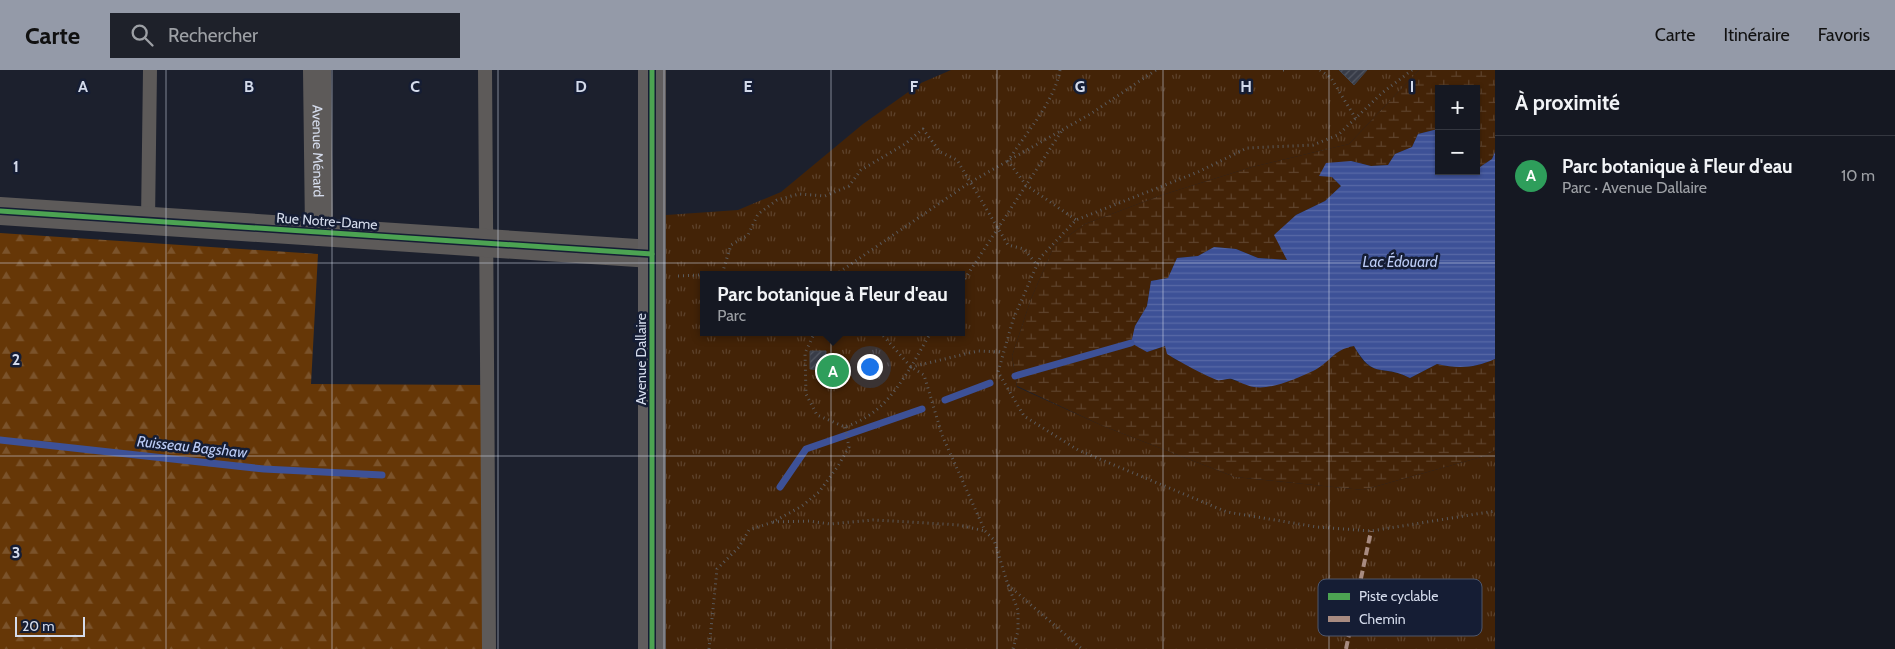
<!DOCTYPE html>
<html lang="fr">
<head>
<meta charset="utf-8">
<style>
	body { margin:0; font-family:Cabin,sans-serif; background:#1e212a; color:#f1f3f6 }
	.controls { position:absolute; right:15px; top:15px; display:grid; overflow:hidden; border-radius:0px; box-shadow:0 1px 4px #0004 }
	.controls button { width:45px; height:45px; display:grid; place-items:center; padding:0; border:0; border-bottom:1px solid #343740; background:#151822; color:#f1f3f6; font:25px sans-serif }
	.scale { position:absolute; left:15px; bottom:12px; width:70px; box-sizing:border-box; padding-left:5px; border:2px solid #d4dbeb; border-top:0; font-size:14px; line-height:18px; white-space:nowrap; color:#d4dbeb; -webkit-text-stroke:4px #151d34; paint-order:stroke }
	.you { position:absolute; left:869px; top:296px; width:18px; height:18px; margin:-12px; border:4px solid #fff; border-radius:50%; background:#1a73e8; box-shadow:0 0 0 8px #1a73e833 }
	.badge { display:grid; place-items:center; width:32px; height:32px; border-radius:50%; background:#949aa8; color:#fff; font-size:16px; font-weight:700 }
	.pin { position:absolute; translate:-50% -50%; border:2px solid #fff; box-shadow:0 1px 5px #0006 }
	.popup { position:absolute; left:700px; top:201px; width:265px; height:65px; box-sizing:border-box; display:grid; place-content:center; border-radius:0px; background:#151822; filter:drop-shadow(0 1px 4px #0005); font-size:16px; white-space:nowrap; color:#9da0a5 }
	.popup b { font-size:19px; color:#f1f3f6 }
	.popup::after { content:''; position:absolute; left:50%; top:100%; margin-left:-10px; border:10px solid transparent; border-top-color:#151822 }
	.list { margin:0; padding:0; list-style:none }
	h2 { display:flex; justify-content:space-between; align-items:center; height:65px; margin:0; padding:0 20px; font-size:21px }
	h2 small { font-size:16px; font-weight:400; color:#9da0a5 }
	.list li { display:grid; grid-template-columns:32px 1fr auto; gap:15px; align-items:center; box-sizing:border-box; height:80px; padding:0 20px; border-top:1px solid #343740 }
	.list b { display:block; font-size:19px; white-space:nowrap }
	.list p { margin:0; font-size:16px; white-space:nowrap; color:#9da0a5 }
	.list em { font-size:16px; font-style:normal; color:#9da0a5 }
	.icon { flex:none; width:28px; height:28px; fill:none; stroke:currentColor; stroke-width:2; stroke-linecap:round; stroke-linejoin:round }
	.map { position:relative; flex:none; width:1495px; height:579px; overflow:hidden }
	header { display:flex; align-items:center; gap:30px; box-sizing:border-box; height:70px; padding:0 25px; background:#949aa8; color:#111 }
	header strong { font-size:24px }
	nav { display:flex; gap:28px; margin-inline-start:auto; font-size:18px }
	.search { width:350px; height:45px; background:#1e212a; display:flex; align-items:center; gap:12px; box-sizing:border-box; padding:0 18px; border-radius:0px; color:#9da0a5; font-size:19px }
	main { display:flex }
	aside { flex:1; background:#151822 }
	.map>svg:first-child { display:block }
</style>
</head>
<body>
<header>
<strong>Carte</strong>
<div class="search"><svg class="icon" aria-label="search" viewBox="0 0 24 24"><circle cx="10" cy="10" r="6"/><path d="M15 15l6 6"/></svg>Rechercher</div>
<nav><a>Carte</a><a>Itinéraire</a><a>Favoris</a></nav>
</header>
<main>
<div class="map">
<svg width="1495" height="579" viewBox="0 0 1495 579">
	<defs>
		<pattern id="forest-firs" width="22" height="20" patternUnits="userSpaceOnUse" patternTransform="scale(1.25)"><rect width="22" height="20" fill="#663707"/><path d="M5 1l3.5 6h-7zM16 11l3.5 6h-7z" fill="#7b532b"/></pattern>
		<pattern id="wetland-marsh" width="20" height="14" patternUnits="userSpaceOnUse" patternTransform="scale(1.25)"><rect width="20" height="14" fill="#432307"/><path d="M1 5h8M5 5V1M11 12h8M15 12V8" fill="none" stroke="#5d422b"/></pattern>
		<pattern id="park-tufts" width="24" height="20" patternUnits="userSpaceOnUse" patternTransform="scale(1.25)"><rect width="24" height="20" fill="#432307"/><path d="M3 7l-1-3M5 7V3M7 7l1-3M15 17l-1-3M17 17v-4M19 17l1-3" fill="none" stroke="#5d422b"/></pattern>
		<pattern id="water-rules" width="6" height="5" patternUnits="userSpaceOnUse" patternTransform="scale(1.25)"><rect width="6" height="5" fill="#3d5197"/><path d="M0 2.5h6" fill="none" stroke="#5869a6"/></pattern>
		<pattern id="building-hatch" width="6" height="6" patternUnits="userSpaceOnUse" patternTransform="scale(1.25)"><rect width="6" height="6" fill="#383c48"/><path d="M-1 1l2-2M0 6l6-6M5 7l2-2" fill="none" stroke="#545863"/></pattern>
	</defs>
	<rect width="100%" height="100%" fill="#1c202d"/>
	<!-- forest -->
	<polygon fill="url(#forest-firs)" points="0,163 318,184 311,314 488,315 489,579 0,579"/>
	<!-- wetland -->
	<path fill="url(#wetland-marsh)" d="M1419,0H1495V82L1492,89L1480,97L1476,86V19H1439V59L1418,64L1412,77L1395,84L1388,95L1371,96L1351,91L1332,107L1341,116L1325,131L1296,145L1288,190L1258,188L1236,179L1214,177L1198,186L1177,188L1168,208L1151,211L1147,236L1135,256L1147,282L1165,276L1174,289L1189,295L1203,304L1210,305L1218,310L1230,309L1255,317L1331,288L1340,278L1354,276C1371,310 1383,294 1410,308L1437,294C1459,299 1474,298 1495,289V380L1485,386L1363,420L1235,407L1103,356L1017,316L1012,286L1031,229L1054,176L1085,154L1162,125L1252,97L1349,74Z"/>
	<!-- park -->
	<path fill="url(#park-tufts)" fill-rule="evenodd" d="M951,0H1419L1349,74L1252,97L1162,125L1085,154L1054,176L1031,229L1012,286L1017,317L1103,356L1235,407L1363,420L1485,386L1495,380V579H652V146L738,140L781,122L863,54L921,13ZM704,205H962V262H704Z"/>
	<!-- water -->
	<path fill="url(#water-rules)" d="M1438,59L1439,101H1476V86L1480,97L1492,89L1495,82V289C1474,298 1459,299 1437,294L1410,308C1381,293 1374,311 1354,276C1332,280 1330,293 1313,301C1297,308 1272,320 1254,317C1246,316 1239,311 1232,309C1227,308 1222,311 1217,310C1204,305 1180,292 1167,284L1165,276L1147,282L1131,273L1135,256L1147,236L1151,211L1168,208L1177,188L1198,186L1214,177L1236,179L1258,188L1287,190L1274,165L1296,145L1325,131L1341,116L1332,107L1319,106L1326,93L1351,91L1371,96L1388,95L1395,84L1412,77L1418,64Z"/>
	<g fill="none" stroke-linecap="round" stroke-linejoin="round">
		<!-- stream -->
		<g stroke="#3d5197" stroke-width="7">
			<polyline points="1015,306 1131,273"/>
			<polyline points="945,330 990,313"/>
			<polyline points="0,370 264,399 382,405"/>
			<polyline points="780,417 806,379 922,339"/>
		</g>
	</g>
	<!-- building -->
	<g fill="url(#building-hatch)" stroke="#424651">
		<polygon points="1339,0 1367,0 1354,15"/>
		<polygon points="810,281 826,281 826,300 810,299"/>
	</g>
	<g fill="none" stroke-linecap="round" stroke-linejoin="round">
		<!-- path -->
		<g stroke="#5b5b5d" stroke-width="3" stroke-dasharray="1 4" stroke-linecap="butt">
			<path d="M1060,0C1055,31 1025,64 1008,91L1026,115L1076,150"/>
			<polyline points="1283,0 1284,0"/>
			<polyline points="1320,0 1331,8 1356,49"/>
			<polyline points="1412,0 1382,23 1338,65 1313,75 1247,78 1198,102 1076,150 1040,188 1013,250 998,302 1024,346 1078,380 1227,442 1317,457 1371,461 1495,441"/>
			<polyline points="722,204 798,205"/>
			<polyline points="835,205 969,113 1092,43 1156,0"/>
			<polyline points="678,206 722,204 731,175 748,165 758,144 777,130 799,124 825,126 849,116 861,100 905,74 923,59 940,82 957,90 1008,175 1024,179 1037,195"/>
			<polyline points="962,213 1063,59"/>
			<path d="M815,262L805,283L806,324L817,345L845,357C879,345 892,326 911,297"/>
			<polyline points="880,262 911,297 924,305 942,365 985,461 994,470 1008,515 1018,540 1018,561 1013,579"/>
			<polyline points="931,262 911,297 978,281 1003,282"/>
			<polyline points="773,452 809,451 830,454 873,450 910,452 959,455 985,461"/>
			<polyline points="1008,515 1082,579"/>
			<polyline points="709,579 717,499 739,477 749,460 773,452 802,436 819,422 838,396 849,377 845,357"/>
		</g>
		<!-- lane -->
		<g stroke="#5d5a59" stroke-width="14">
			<polyline points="485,0 489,579"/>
			<polyline points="148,151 150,0"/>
		</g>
		<!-- street -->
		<g stroke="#5d5a59" stroke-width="28">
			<path id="s1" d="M317,0L319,162"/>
			<polyline points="0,141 652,184"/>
		</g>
		<!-- secondary -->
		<polyline stroke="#605d5e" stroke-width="28" points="652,579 652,0"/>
		<!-- quiet -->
		<polyline stroke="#a88b81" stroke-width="4" stroke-dasharray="8 4" stroke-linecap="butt" points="1346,579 1371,461"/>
		<defs>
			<g id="cycleway">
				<polyline points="0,141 652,184"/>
				<polyline points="652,579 652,0"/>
			</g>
		</defs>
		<!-- cycleway casing -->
		<use href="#cycleway" stroke="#151d34" stroke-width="8"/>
		<!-- cycleway -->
		<use href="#cycleway" stroke="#4ca352" stroke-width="5"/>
	</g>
	<!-- grid -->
	<path fill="none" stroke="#d4dbeb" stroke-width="1" stroke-opacity="0.55" d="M166,0V579M332,0V579M498,0V579M664,0V579M831,0V579M997,0V579M1163,0V579M1329,0V579M0,193H1495M0,386H1495"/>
	<g text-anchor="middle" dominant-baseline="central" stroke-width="5" stroke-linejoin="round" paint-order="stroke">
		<!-- street labels -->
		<g font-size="14" fill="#d4dbeb" stroke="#151d34">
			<text stroke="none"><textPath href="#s1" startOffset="81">Avenue Ménard</textPath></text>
			<text transform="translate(327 151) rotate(4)">Rue Notre-Dame</text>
			<text transform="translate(641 289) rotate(-90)">Avenue Dallaire</text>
		</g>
		<!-- water labels -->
		<g font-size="15" font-style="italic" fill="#bcccf6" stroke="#151d34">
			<text x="1400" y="192">Lac Édouard</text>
			<text transform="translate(192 377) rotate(6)">Ruisseau Bagshaw</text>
		</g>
	</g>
	<!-- legend -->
	<rect x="1318" y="509" width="164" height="57" rx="8" fill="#151d34" stroke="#4e566b" stroke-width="1"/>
	<rect x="1328" y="523" width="22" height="7" fill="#4ca352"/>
	<rect x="1328" y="546" width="22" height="6" fill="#a88b81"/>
	<g font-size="14" fill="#d4dbeb">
		<text x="1359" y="531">Piste cyclable</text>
		<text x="1359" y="554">Chemin</text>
	</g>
	<g font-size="16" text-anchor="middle" font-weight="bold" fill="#d4dbeb" stroke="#151d34" stroke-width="5" stroke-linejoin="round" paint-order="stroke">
		<text x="83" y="22">A</text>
		<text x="249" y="22">B</text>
		<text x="415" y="22">C</text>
		<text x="581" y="22">D</text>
		<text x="748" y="22">E</text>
		<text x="914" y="22">F</text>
		<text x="1080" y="22">G</text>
		<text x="1246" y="22">H</text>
		<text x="1412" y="22">I</text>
		<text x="16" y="102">1</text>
		<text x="16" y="295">2</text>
		<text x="16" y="488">3</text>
	</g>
</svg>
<div class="controls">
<button>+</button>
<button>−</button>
</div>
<div class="scale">20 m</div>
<div class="you"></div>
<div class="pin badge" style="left:833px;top:301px;background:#2e9e5b">A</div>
<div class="popup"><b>Parc botanique à Fleur d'eau</b>Parc</div>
</div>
<aside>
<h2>À proximité<small></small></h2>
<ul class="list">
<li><span class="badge" style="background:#2e9e5b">A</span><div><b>Parc botanique à Fleur d'eau</b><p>Parc · Avenue Dallaire</p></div><em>10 m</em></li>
</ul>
</aside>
</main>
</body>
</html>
